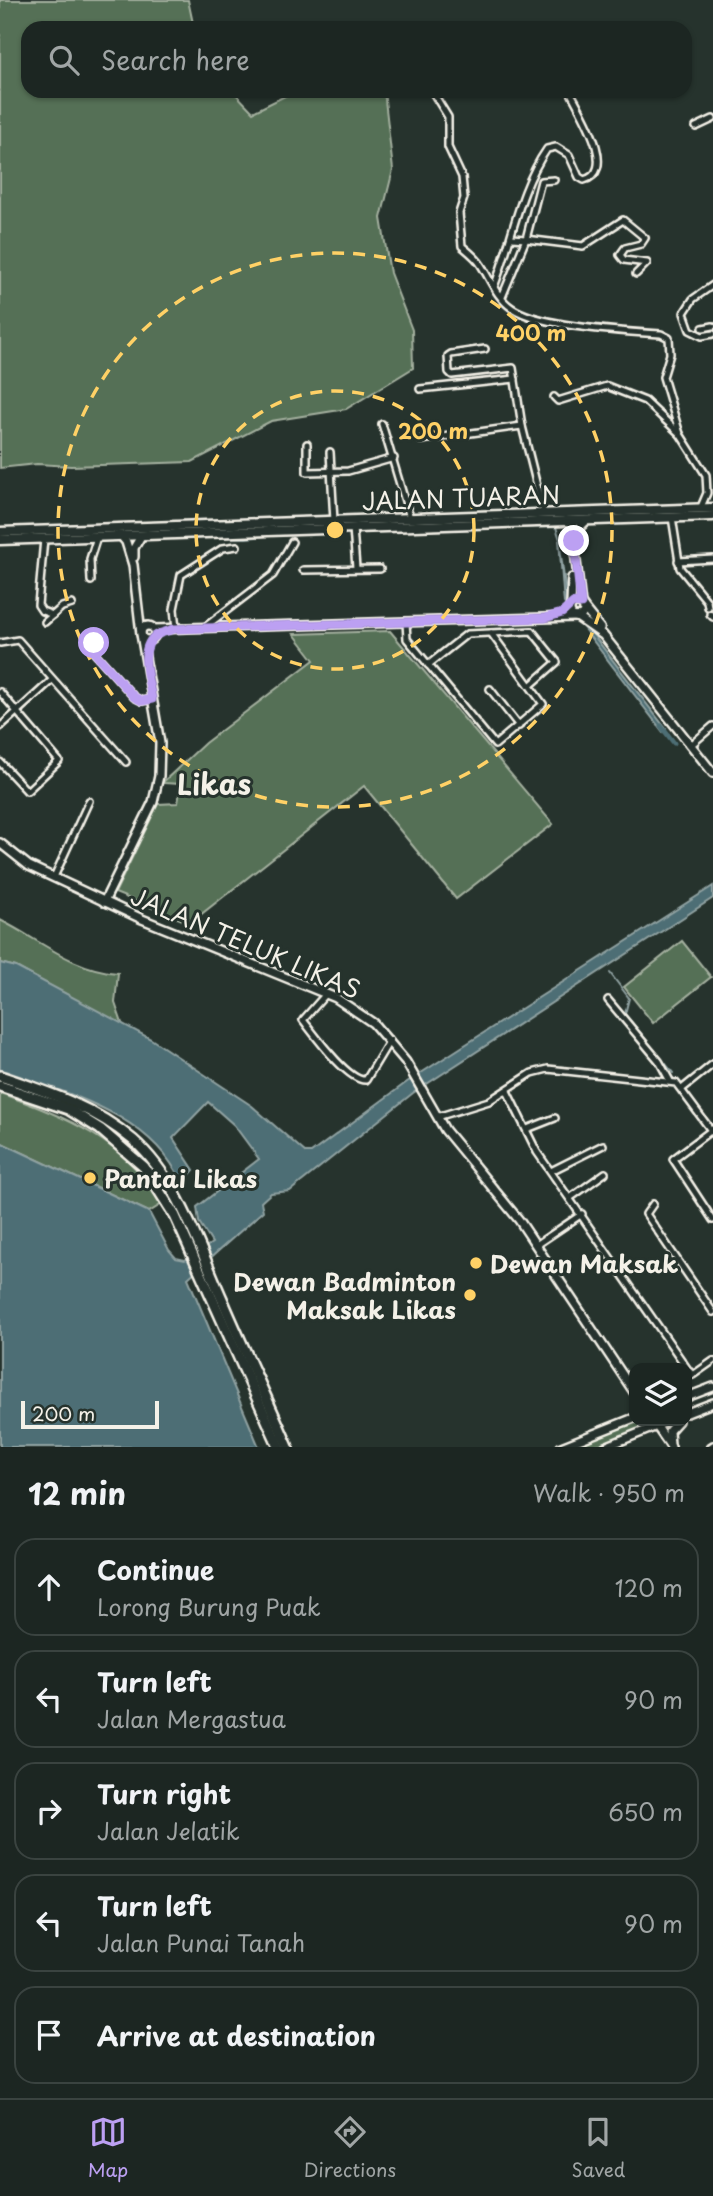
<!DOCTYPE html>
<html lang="en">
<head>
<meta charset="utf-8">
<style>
	body { margin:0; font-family:"Playpen Sans",sans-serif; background:#29322f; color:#f1f3f6 }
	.controls { position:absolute; right:21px; bottom:21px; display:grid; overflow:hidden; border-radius:14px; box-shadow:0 2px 5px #0004 }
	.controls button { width:63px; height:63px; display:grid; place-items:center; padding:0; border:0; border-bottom:2px solid #3a4340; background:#1c2622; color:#f1f3f6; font:35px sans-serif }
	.scale { position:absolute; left:21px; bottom:18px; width:138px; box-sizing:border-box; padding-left:7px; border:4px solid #f4f1e8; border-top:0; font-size:19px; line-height:24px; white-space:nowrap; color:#f4f1e8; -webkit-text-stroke:5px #26332d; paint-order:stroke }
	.stop { position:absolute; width:21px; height:21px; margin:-16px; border:5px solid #bca0f2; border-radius:50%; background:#fff }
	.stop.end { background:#bca0f2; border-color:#fff; box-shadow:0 2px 7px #0008 }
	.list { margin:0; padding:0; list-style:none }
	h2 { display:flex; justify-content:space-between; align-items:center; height:91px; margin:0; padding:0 28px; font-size:30px }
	h2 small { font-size:23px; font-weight:400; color:#a0a5a5 }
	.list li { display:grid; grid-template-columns:46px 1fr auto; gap:21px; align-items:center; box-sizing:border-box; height:98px; margin:0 14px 14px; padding:0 14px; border:2px solid #3a4340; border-radius:21px }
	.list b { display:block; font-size:26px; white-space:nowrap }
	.list p { margin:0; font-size:23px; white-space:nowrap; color:#a0a5a5 }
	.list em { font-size:23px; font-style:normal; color:#a0a5a5 }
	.icon { flex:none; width:38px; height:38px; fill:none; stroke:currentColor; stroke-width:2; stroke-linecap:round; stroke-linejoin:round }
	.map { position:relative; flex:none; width:713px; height:1447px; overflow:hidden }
	.search { position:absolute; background:#1c2622; box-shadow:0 2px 5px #0004; left:21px; right:21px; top:21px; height:77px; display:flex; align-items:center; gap:18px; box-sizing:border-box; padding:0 24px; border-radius:21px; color:#a0a5a5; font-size:26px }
	.sheet { height:651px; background:#1c2622 }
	nav { display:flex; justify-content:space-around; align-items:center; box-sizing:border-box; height:98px; border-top:2px solid #3a4340; background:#1c2622; font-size:19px; color:#a0a5a5 }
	nav a { display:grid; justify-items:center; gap:4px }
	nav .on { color:#bca0f2 }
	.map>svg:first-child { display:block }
</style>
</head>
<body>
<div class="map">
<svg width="713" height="1447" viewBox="0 0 713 1447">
	<rect width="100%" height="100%" fill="#26332d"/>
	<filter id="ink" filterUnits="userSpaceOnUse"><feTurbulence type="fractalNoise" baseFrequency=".0143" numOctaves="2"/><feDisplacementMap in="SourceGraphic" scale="14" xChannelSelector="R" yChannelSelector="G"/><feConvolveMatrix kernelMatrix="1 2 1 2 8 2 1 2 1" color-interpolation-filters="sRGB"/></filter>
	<g filter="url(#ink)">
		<!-- green -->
		<g fill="#546f56" stroke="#a4b09f" stroke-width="2">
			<polygon points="0,0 188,0 194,28 28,28 28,91 233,91 253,112 295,91 384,91 393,170 381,218 390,273 412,330 413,368 346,409 271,421 192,462 71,466 37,464 0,468"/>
			<polygon points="390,631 553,824 456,899 364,786 190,923 115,893 158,804 178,803 181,784 162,783 205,743 314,660 294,634"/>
			<path d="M0,920C40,940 73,970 118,973L115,1003L123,1026L16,967L0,963Z"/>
			<polygon points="682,941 711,977 653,1023 624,987"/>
			<path d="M0,1093C68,1118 123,1139 162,1204L149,1212L0,1142Z"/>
			<path d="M641,1421L648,1422C634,1442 590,1447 567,1447Z"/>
		</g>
		<!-- water -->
		<g fill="#4e6e74" stroke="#90a2a2" stroke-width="2">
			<polygon points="559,540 567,601 666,729 663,732 564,603"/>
			<path d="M713,886V898L413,1093L290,1191L271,1193L261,1202L263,1211L188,1278L259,1447H0V1142L149,1212L169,1250L176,1258L185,1260L212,1243L199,1222L197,1207L259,1159L234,1125L208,1102L173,1138L194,1170L182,1183C150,1112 66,1094 0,1069V963L16,967L151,1039L252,1106L306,1153H311L407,1082Z"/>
		</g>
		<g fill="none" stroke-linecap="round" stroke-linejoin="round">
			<!-- stream -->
			<g stroke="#90a2a2" stroke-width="2">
				<polyline points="436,529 556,527 560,540"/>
				<polyline points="412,530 430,530"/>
				<polyline points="362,532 396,531"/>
				<polyline points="215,537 246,538 289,534"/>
				<polyline points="45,542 94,541"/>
				<polyline points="0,544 37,543"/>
				<polyline points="610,973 629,998 625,1014 673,1073"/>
			</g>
			<!-- canal -->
			<polyline stroke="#4e6e74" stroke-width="5" points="661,726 674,743"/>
			<defs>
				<g id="street">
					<path d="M432,91L448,117V147L462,177L464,198L459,213L462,246C468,251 477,258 481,265C490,279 497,298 512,308C540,327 626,332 661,334L669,338L670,354L663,377L680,434"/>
					<polyline points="696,127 713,119"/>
					<polyline points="512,238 526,239 541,181 554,180"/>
					<polyline points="713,285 693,299 684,313 690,330 702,336 713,334"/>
					<path d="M494,287C512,241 519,189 547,149L556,147L569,155L579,177L584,180C619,171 580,111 570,91"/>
					<polyline points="502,297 526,239 583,246 623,220 645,238 641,244 625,248 620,255 624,260 647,263 636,274"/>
					<polyline points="703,328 713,326"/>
					<polyline points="485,349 451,354 448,356 449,372 452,375 513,368 522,426 544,514"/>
					<polyline points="420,389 515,379"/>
					<polyline points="554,397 558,401 607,386 645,401 680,434 706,475 707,493 701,507"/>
					<polyline points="382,424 410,518"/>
					<polyline points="421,440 522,426"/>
					<polyline points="307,444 307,472 348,471 394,458"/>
					<polyline points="330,452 334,521"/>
					<polyline points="672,517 680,568 707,601 708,607"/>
					<polyline points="353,528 356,568"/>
					<polyline points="44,539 38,605 42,611 53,615"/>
					<polyline points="678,561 713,559"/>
					<polyline points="303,570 380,569"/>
					<polyline points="91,581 90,559 97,537"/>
					<polyline points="710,614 713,617"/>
					<polyline points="45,622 62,607 72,604"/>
					<polyline points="406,622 407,639 495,745 543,704 491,633"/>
					<polyline points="205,627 273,575 292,542"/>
					<polyline points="176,629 174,609 181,575 223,548 237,546"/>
					<polyline points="96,639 91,646 93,651 134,697 142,701 152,699"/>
					<polyline points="0,643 18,640 126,762"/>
					<polyline points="428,665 467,634 532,631 557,662 531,685"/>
					<polyline points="490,689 519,726"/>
					<polyline points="0,692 59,761 27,791 0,762"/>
					<polyline points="0,727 52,680"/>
					<polyline points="691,745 713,726"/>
					<polyline points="54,877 89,801"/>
					<path d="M326,994L303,1020C314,1034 348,1082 366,1080L390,1040"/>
					<polyline points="608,1000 659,1061 670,1081"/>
					<polyline points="682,1089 713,1064"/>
					<polyline points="507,1091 537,1152 689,1371 693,1375 713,1361"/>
					<polyline points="437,1117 489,1101 532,1073 548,1069 676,1083 713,1133"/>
					<polyline points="527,1129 555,1118"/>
					<polyline points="713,1129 673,1159 713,1220"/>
					<polyline points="551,1171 603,1145"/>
					<polyline points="570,1198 605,1173"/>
					<polyline points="653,1204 646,1214 713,1312"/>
					<polyline points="536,1245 582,1214"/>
					<polyline points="710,1447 713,1445"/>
				</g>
				<g id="secondary">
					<polyline points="134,557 134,548 141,536"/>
					<circle cx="577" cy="610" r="7"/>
					<polyline points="581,604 573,534 586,521"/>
					<polyline points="571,605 572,578"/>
					<polyline points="584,608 600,628"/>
					<polyline points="577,617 603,635 713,773"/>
					<circle cx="148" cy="633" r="7"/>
					<polyline points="154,629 576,617"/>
					<polyline points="0,843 29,866 142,919 336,998 373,1023 406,1062 445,1130 519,1220 634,1392"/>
					<polyline points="104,902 153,802 159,776 160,743 141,634 133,565 126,542 121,536"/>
					<polyline points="687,1397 713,1387"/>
					<polyline points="687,1413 713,1403"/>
					<polyline points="653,1421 671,1447"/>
					<polyline points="670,1445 669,1431 678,1421"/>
					<polyline points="561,1447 634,1418"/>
					<polyline points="605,1447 669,1421"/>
				</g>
				<g id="primary">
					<polyline points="572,521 573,534"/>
					<polyline points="0,532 713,508"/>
					<polyline points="0,540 713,516"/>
				</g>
				<g id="highway">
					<path d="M0,1076C48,1092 94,1107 133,1140C179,1180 199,1248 223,1301C244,1350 267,1398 288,1447"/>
					<polyline points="0,1086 68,1109 100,1129 144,1167 175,1216 279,1447"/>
				</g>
			</defs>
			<!-- street casing -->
			<use href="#street" stroke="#f4f1e8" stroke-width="10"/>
			<!-- secondary casing -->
			<use href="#secondary" stroke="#f4f1e8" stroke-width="12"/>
			<!-- primary casing -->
			<use href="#primary" stroke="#f4f1e8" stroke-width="13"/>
			<!-- highway casing -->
			<use href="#highway" stroke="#f4f1e8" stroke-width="14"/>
			<!-- street -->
			<use href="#street" stroke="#26332d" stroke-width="5"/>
			<!-- secondary -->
			<use href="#secondary" stroke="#26332d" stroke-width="7"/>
			<!-- primary -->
			<use href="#primary" stroke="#26332d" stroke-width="8"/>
			<!-- highway -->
			<use href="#highway" stroke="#26332d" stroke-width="9"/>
		</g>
	</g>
	<g fill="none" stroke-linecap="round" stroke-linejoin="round" filter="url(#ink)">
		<!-- route -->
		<path stroke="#bca0f2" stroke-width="9" d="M94,643L91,646L93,651L134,697L142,701L152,699C149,681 137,646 157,635C162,632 169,631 174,629L545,618L562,613L573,603L581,604L574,541"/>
	</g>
	<!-- distance rings -->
	<g fill="none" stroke="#ffd166" stroke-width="3.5" stroke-dasharray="12 9">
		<circle cx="335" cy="530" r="139"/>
		<circle cx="335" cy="530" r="277"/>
	</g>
	<!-- markers -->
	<g fill="#ffd166" stroke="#26332d" stroke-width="2.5">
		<circle cx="90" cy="1178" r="7"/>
		<circle cx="476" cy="1263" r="7"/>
		<circle cx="470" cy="1295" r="7"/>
	</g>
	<g text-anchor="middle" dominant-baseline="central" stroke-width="6" stroke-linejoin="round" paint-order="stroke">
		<!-- street labels -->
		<g font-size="24" fill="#f4f1e8" stroke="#26332d">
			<text transform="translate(461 497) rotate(-2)">JALAN TUARAN</text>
			<text transform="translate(246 942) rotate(23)">JALAN TELUK LIKAS</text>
		</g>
		<!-- poi labels -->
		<g font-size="24" font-weight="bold" fill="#f4f1e8" stroke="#26332d" text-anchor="start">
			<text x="104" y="1178">Pantai Likas</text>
			<text x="490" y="1263">Dewan Maksak</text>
			<text x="456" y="1281" text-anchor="end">Dewan Badminton<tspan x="456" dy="28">Maksak Likas</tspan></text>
		</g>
		<!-- quarter labels -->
		<g font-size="28" font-weight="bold" fill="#f4f1e8" stroke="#26332d">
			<text x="214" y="783">Likas</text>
		</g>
	</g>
	<circle cx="335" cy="530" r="10" fill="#ffd166" stroke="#26332d" stroke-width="3.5"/>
	<g font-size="21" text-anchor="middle" font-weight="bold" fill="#ffd166" stroke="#26332d" stroke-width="6" stroke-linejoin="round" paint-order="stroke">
		<text x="531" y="341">400 m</text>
		<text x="433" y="439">200 m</text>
	</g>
</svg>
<div class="controls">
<button><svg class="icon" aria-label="layers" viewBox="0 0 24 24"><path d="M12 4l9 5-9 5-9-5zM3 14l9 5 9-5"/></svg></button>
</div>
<div class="scale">200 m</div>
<div class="stop" style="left:94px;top:643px"></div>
<div class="stop end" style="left:574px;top:541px"></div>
<div class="search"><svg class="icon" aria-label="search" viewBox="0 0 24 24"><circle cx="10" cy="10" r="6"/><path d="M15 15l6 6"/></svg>Search here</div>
</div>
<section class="sheet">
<h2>12 min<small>Walk · 950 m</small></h2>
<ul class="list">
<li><svg class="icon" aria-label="ahead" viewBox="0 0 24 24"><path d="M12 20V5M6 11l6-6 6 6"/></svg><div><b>Continue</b><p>Lorong Burung Puak</p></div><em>120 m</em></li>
<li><svg class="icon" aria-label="left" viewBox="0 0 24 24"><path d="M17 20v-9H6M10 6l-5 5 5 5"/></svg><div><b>Turn left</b><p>Jalan Mergastua</p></div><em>90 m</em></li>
<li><svg class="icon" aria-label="right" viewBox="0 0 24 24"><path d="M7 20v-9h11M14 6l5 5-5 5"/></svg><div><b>Turn right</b><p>Jalan Jelatik</p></div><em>650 m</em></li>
<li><svg class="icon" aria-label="left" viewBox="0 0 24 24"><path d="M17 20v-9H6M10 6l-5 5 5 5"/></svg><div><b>Turn left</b><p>Jalan Punai Tanah</p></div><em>90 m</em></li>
<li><svg class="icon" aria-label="arrive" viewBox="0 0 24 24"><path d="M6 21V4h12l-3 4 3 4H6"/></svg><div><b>Arrive at destination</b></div></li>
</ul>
</section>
<nav>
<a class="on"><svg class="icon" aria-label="map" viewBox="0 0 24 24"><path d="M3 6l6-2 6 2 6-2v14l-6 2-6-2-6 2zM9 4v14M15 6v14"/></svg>Map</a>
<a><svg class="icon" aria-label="directions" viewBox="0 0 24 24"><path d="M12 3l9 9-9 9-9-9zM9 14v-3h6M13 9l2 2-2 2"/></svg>Directions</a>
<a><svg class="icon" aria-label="saved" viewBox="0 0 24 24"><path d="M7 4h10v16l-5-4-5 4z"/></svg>Saved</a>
</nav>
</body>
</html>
